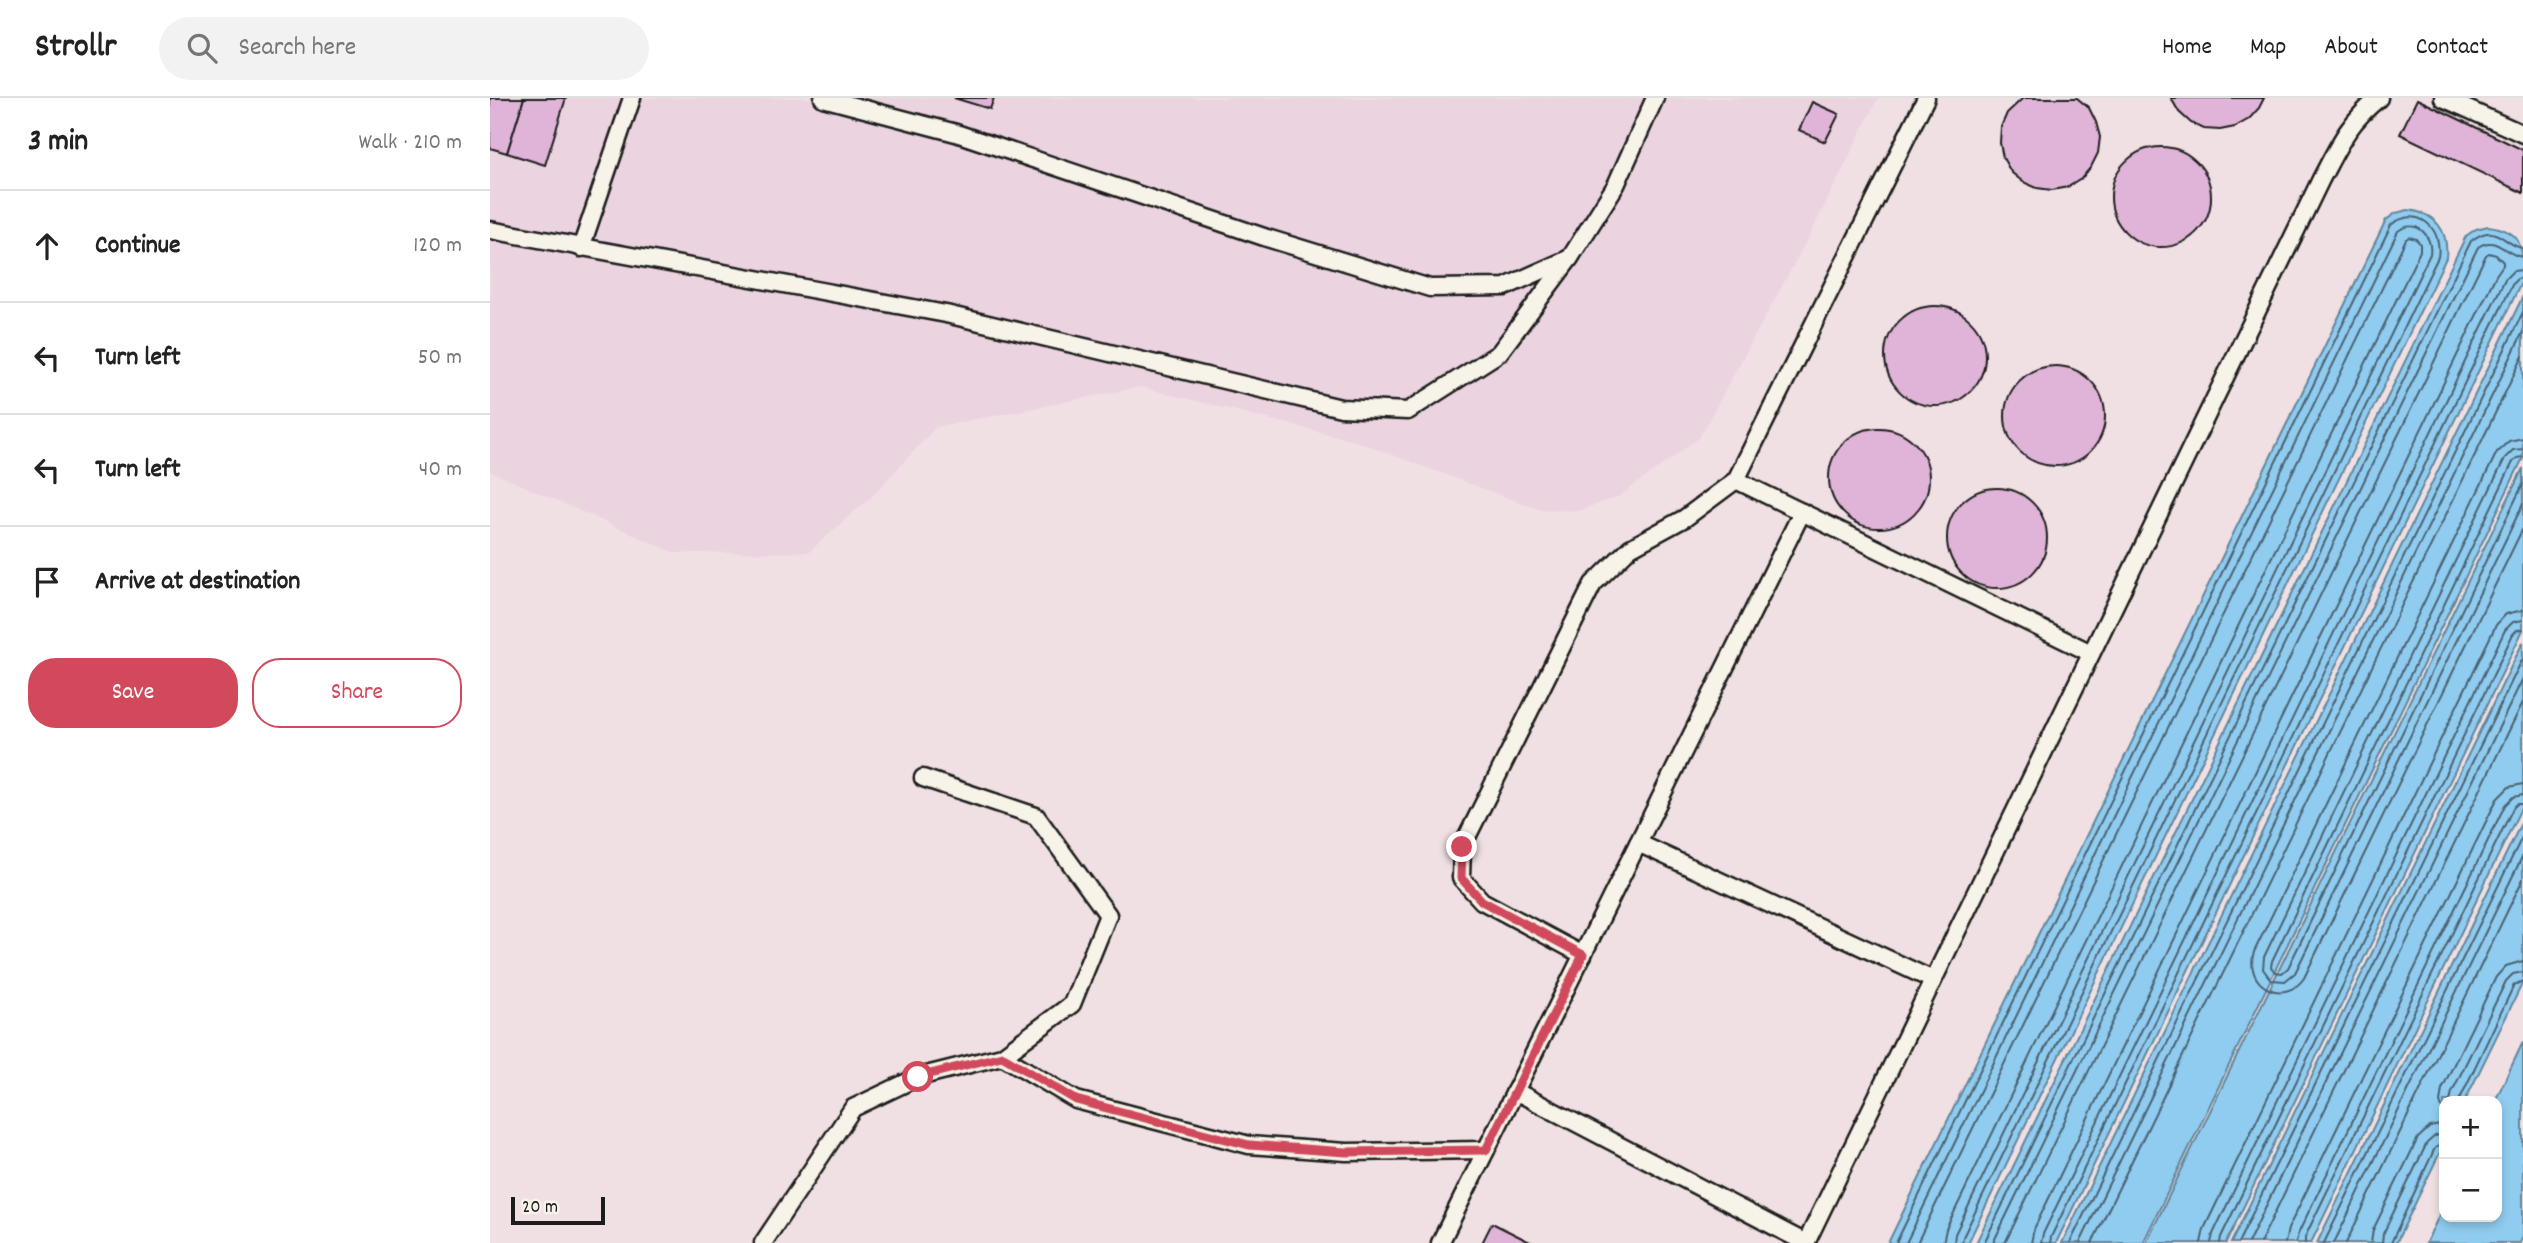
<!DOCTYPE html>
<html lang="en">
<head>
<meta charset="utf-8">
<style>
	body { margin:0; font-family:Dekko,sans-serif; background:#f2f2f2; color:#222 }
	.controls { position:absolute; right:21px; bottom:21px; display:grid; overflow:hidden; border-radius:14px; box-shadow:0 4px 10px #0003 }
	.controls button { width:63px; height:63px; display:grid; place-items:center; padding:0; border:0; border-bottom:2px solid #e0e0e0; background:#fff; color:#222; font:35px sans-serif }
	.scale { position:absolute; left:21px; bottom:18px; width:94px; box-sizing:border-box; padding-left:7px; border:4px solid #1c1c1c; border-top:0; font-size:19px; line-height:24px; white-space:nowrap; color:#1c1c1c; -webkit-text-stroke:5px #f7f3e8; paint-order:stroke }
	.stop { position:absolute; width:21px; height:21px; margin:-16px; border:5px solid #d1495b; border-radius:50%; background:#fff }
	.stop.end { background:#d1495b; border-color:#fff; box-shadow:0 2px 7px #0008 }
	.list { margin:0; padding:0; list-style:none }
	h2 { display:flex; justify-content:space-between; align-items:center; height:91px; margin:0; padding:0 28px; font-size:30px }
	h2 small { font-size:23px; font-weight:400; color:#767676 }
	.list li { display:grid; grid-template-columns:46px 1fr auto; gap:21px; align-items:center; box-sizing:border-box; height:112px; padding:0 28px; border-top:2px solid #e0e0e0 }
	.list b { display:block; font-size:26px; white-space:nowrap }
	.list em { font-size:23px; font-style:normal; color:#767676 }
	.actions { display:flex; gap:14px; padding:21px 28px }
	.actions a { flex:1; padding:16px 0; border:2px solid #d1495b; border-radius:28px; text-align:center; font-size:24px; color:#d1495b }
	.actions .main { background:#d1495b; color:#fff }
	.icon { flex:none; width:38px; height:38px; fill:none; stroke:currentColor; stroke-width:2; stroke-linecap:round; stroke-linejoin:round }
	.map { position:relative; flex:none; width:2033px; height:1145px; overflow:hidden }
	header { display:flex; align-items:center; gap:42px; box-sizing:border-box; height:98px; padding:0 35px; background:#fff; border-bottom:2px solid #e0e0e0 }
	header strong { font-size:33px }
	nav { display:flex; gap:38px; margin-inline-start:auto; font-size:24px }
	.search { width:490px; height:63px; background:#f2f2f2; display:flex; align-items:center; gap:18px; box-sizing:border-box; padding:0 24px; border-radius:38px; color:#767676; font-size:26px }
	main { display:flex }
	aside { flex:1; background:#fff }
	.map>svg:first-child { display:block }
</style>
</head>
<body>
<header>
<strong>Strollr</strong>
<div class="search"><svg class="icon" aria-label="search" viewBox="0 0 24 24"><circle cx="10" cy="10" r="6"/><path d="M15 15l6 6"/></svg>Search here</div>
<nav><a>Home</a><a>Map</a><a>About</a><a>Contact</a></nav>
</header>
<main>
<aside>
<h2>3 min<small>Walk · 210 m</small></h2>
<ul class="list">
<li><svg class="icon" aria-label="ahead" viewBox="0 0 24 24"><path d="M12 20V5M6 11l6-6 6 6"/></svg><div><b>Continue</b></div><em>120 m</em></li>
<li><svg class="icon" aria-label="left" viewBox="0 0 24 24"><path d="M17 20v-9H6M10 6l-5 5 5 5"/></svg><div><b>Turn left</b></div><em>50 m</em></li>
<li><svg class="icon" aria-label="left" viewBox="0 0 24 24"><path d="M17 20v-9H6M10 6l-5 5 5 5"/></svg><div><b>Turn left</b></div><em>40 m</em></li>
<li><svg class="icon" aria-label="arrive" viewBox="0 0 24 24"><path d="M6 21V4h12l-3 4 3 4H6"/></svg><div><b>Arrive at destination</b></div></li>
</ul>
<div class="actions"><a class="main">Save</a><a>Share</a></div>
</aside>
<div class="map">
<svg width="2033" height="1145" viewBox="0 0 2033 1145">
	<rect width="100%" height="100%" fill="#f0e0e3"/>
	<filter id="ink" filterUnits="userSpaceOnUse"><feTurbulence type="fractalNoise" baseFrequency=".0143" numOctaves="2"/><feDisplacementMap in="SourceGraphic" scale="14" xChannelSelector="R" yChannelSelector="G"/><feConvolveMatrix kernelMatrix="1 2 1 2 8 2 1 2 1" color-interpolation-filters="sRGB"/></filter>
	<g filter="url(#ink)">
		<!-- built -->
		<polygon fill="#ebd3e0" points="0,0 1388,0 1321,135 1209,340 1130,398 1088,413 1048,411 862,342 650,289 446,329 383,397 319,454 185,455 0,373"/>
		<!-- water -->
		<g fill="#90ccf0" stroke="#62869b" stroke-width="2">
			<path d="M1918,112C1945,115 1959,132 1956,160L1478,1145H1398L1896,122L1906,115Z"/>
			<path d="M1998,128C2033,132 2033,150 2033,181L1566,1145H1486L1976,138L1986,131Z"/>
			<polygon points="2033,198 2033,360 1653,1145 1572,1145"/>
			<polygon points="2033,370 2033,532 1736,1145 1656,1145"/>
			<polygon points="2033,544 2033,706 1821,1145 1741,1145"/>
			<polygon points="2033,721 2033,884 1975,1003 1954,1003 1954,1046 1906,1145 1827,1145"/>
			<polygon points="2033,944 2033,1139 2030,1145 1936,1145 1954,1107 1954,1119 2007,1119 2007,1003 2005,1003"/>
		</g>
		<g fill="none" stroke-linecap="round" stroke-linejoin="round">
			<!-- shore -->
			<g stroke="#4a6271" stroke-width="2">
				<path d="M2033,340L2019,343L2007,354L1764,854C1753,887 1794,909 1814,880L2033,430"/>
				<polyline points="2033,351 2023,352 2015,360 1774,859 1773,871 1781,882 1795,883 1805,875 2033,406"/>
				<polyline points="2033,359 2027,360 2023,364 1782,863 1781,869 1785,874 1792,875 1798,870 2033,386"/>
				<polyline points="1960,1003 1962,994 2016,883 2023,876 2033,874"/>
				<polyline points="1969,1003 2024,887 2033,883"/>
				<polyline points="1954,1017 1950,1004 1952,991 2006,879 2016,868 2033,863"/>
				<path d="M1406,1145L1901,127C1927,107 1953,129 1948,159L1473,1139L1472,1145"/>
				<path d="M1416,1145L1908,133C1926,120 1943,137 1940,156L1465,1136L1464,1145"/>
				<polyline points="1427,1145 1916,141 1919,139 1926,141 1930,146 1930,153 1456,1131 1453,1145"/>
				<path d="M1494,1145L1981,143C2008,122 2013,148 2033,150"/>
				<path d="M1503,1145L1988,149C2007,136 2015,158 2033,159"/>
				<polyline points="1515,1145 1996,157 1999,155 2006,157 2013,164 2013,167 2006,177 1544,1131 1541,1145"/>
				<polyline points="1551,1145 1553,1136 2015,181 2023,173 2033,172"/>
				<polyline points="1560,1145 1561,1139 2023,185 2027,181 2033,180"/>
				<polyline points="1580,1145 2033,214"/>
				<polyline points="1590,1145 2033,234"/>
				<polyline points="1602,1145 2033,258"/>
				<polyline points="1711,1145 1714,1131 2006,527 2016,516 2033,512"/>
				<polyline points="1721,1145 1723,1136 2015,532 2023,524 2033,522"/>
				<polyline points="1730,1145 1731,1139 2023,536 2027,532 2033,531"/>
				<polyline points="1748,1145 2033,560"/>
				<polyline points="1758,1145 2033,580"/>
				<polyline points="1770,1145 2033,604"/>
				<polyline points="1795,1145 1798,1131 2007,701 2019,689 2033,686"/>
				<polyline points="1806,1145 1808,1136 2015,707 2023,699 2033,697"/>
				<polyline points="1815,1145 1815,1139 2023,710 2027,706 2033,706"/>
				<polyline points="1834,1145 2033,737"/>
				<polyline points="1844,1145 2033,757"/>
				<polyline points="1856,1145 2033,781"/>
				<polyline points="1881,1145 1883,1132 1928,1040 1940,1029 1954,1026"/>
				<polyline points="1892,1145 1893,1136 1937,1045 1945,1038 1954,1036"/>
				<polyline points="1901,1145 1945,1050 1954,1045"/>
			</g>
		</g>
		<!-- building -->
		<g fill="#e0b4d8" stroke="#1c1c1c" stroke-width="2">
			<polygon points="0,0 34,0 17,55 0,50"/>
			<polygon points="34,0 76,0 55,67 17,55"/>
			<polygon points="464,0 504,0 500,11"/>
			<polygon points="1533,0 1587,0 1599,10 1606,24 1610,39 1608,55 1601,69 1591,81 1578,89 1562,92 1547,90 1533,84 1521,74 1513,60 1510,45 1511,29 1517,15"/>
			<polygon points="1774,0 1769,10 1759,21 1745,29 1730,32 1714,31 1701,25 1689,14 1681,0"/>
			<polygon points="1927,1 2033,52 2033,95 1910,36"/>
			<polygon points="1322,4 1349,16 1335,44 1309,32"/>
			<circle cx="1671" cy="99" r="50"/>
			<circle cx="1445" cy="258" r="50"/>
			<circle cx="1565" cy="318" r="50"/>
			<circle cx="1389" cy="380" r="50"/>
			<circle cx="1507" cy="440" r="50"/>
			<polygon points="1002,1125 1042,1145 992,1145"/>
		</g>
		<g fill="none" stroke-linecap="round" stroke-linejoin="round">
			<defs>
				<g id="service">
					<polyline points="333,0 466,35 777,140 940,190 1015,189 1080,160 1126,87 1165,0"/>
					<polyline points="1436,0 1246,382 1601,555"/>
					<polyline points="1953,0 2033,36"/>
					<polyline points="0,132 456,216 851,310 918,313 1009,255 1080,160"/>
					<polyline points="91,150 142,0"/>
					<polyline points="1148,745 1443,882"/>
					<polyline points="1093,857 992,803 971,780 972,749 1103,486 1140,450 1195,420 1246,382"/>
					<polyline points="512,958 586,1002 759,1047 856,1054 996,1052"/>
					<polyline points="1025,993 1316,1145"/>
					<polyline points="273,1145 363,1010 428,979 512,958 582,906 618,817 546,718 433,680"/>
					<polyline points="950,1145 1312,414"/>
					<path d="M1316,1145L1831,81C1849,47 1858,25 1889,0"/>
				</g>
			</defs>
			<!-- service casing -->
			<use href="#service" stroke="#1c1c1c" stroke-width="21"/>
			<!-- service -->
			<use href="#service" stroke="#f7f3e8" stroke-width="16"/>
		</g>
	</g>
	<g fill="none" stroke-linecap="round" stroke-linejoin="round" filter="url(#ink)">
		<!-- route -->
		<polyline stroke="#d1495b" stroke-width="9" points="428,979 512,958 586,1002 759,1047 856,1054 996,1052 1093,857 992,803 971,780 972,749"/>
	</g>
</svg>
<div class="controls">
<button>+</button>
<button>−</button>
</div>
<div class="scale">20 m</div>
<div class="stop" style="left:428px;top:979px"></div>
<div class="stop end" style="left:972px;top:749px"></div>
</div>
</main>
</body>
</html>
